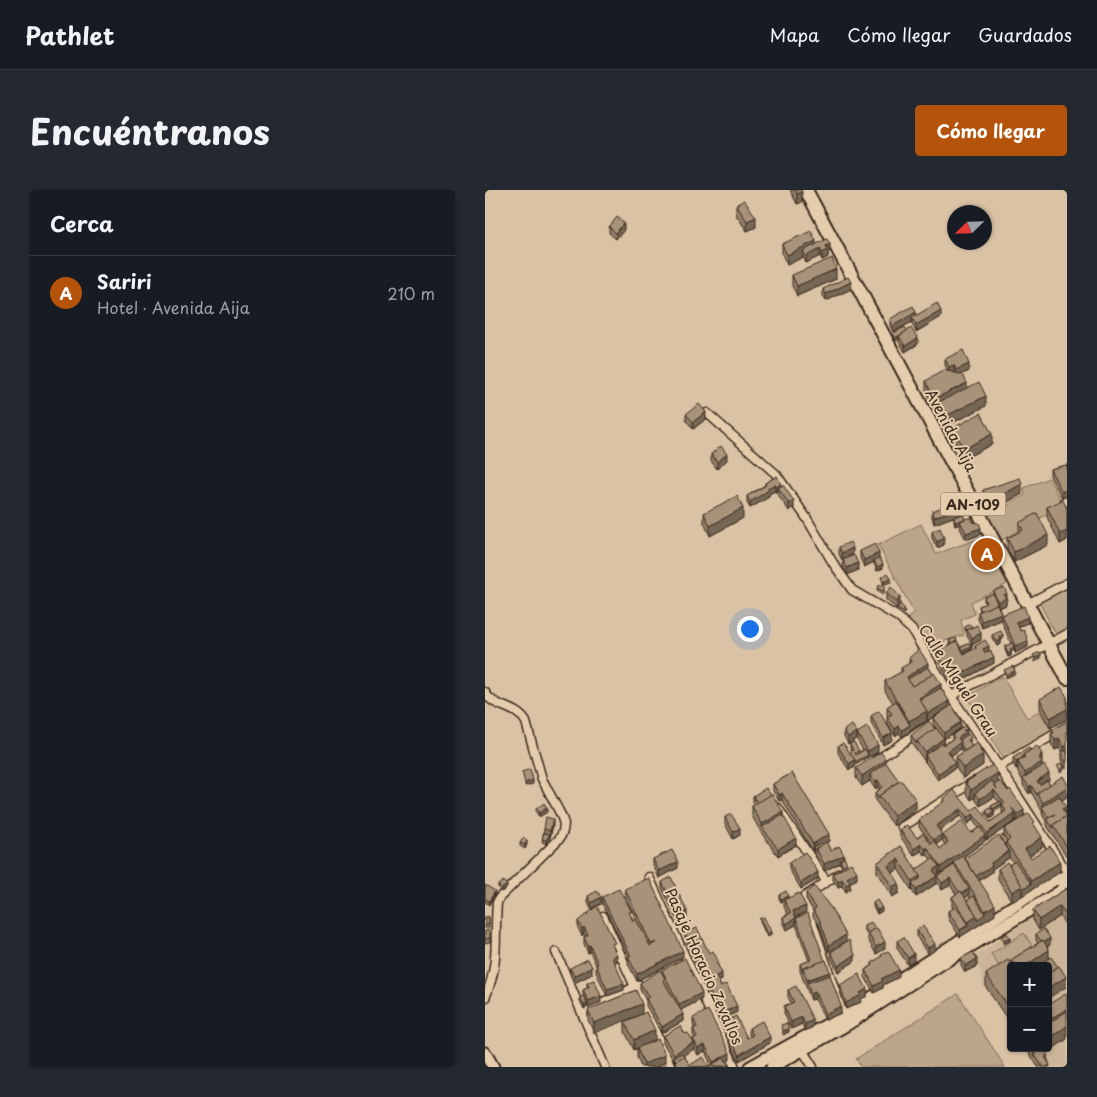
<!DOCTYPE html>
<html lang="es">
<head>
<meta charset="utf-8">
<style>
	body { margin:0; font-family:"Playpen Sans",sans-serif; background:#242831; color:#f1f3f6 }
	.controls { position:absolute; right:15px; bottom:15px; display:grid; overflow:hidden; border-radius:5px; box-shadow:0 1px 4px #0004 }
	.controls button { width:45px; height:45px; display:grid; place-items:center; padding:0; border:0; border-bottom:1px solid #363941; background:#171b24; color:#f1f3f6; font:25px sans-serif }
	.compass { position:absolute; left:462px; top:15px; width:45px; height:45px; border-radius:50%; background:#171b24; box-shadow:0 1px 4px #0004; rotate:247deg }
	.you { position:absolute; left:264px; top:438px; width:18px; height:18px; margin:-12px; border:4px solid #fff; border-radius:50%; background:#1a73e8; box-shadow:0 0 0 8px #1a73e833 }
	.badge { display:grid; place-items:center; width:32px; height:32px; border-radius:50%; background:#b45309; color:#fff; font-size:16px; font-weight:700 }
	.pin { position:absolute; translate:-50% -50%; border:2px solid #fff; box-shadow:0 1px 5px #0006 }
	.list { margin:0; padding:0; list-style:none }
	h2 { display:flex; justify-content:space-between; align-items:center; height:65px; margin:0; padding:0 20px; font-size:21px }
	h2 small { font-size:16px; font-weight:400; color:#9ea1a6 }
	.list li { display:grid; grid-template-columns:32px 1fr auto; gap:15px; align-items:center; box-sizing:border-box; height:75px; padding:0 20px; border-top:1px solid #363941 }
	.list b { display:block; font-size:19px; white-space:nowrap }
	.list p { margin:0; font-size:16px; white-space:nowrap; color:#9ea1a6 }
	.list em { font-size:16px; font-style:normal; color:#9ea1a6 }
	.map { position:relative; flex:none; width:582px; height:877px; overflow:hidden; border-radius:5px }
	header { display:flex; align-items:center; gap:30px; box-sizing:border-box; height:70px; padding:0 25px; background:#171b24; border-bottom:1px solid #363941 }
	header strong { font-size:24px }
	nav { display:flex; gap:28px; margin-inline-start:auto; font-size:18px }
	.intro { display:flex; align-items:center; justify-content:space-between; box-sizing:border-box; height:120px; padding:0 30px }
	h1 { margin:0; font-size:35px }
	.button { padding:12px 22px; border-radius:5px; background:#b45309; color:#fff; font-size:18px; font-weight:700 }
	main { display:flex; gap:30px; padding:0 30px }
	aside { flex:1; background:#171b24; border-radius:5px; box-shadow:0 1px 4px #0004 }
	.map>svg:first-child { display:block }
</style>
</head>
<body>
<header>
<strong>Pathlet</strong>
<nav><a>Mapa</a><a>Cómo llegar</a><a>Guardados</a></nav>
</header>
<div class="intro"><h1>Encuéntranos</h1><a class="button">Cómo llegar</a></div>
<main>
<aside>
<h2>Cerca<small></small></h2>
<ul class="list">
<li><span class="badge">A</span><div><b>Sariri</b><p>Hotel · Avenida Aija</p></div><em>210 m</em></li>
</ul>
</aside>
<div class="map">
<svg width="582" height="877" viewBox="0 0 582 877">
	<rect width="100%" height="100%" fill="#dac2a4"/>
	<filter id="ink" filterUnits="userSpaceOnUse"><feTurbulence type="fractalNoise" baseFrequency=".02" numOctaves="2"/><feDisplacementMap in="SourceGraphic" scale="10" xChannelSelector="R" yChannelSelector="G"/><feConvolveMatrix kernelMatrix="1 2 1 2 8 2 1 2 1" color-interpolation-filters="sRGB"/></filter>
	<g filter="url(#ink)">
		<!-- built -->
		<polygon fill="#cbb497" points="582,703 582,877 552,877 540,858 563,858 563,776 526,776 526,837 499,796 496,781 488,768"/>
		<!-- green -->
		<g fill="#bca68a" stroke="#7c6854">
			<polygon points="564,288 578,315 517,350 503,326 540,305 539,298"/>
			<polygon points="436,334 451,364 498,347 522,394 486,412 490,424 476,430 479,445 443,456 435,450 420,431 429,423 393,355"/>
			<polygon points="582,397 582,440 572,446 554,412"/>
			<polygon points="517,486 542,528 554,521 567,541 519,569 482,507"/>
			<polygon points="539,743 552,763 526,776 519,784 506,764"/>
			<polygon points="473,804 520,877 376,877 371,869"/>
		</g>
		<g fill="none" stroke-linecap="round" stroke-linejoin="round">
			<defs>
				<g id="minor">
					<polyline points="222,223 291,284 321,327 348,373 367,400 413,427 427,440 466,506 514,577 582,682"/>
					<polyline points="580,312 582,311"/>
					<polyline points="542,414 582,393"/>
					<path d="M0,502C7,518 31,515 41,532L57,589L76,625L79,634L78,641L75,648L14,708L12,713C9,749 15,773 0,808"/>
					<polyline points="466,506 582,444"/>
					<polyline points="390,571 455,528"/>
					<polyline points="510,579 582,537"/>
					<polyline points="293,618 341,691"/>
					<polyline points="417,637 490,591"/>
					<polyline points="355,683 319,707 359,828"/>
					<polyline points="164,687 250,877"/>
					<polyline points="118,726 186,877"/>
					<polyline points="71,762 120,877"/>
					<polyline points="97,822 154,795"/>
					<polyline points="318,861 328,877"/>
				</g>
				<g id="secondary">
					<polyline points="0,863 8,877"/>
					<polyline points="265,877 358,826 569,690 582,686"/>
					<polyline points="287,877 361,835 459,772 576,701 582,689"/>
				</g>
				<polyline id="primary" points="321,0 582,488"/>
			</defs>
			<!-- minor casing -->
			<use href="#minor" stroke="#3b2a1e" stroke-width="11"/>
			<!-- secondary casing -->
			<use href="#secondary" stroke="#3b2a1e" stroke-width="15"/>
			<!-- primary casing -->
			<use href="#primary" stroke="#3b2a1e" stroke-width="16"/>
			<!-- minor -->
			<use href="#minor" stroke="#e4ccac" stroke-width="8"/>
			<!-- secondary -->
			<use href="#secondary" stroke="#e4ccac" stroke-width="11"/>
			<!-- primary -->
			<use href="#primary" stroke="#e4ccac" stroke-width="12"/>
		</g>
		<!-- wall -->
		<g fill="#907e69" stroke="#3b2a1e" fill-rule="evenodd">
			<polygon points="305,0 316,0 317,12 312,14"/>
			<polygon points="251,15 271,37 262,41 251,25"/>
			<polygon points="124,37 139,40 131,49 124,43"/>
			<polygon points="297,54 331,55 345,61 343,62 343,67 337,70 335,66 321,73 318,67 302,75 297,64"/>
			<polygon points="307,85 351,89 312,106 307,95"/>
			<polygon points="338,99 366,99 341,111 338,106"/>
			<polygon points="431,125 456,127 431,142 427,134 427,132 408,142 405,136 405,129"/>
			<polygon points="422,141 433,154 420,162 414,152 414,149 410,151 408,146 408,143"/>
			<polygon points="460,169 484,181 475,185 482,198 501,216 461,236 454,222 454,217 449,219 441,201 441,191 463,181 460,175"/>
			<polygon points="201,224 221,229 208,239 201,230"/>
			<polygon points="468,238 507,254 479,269 468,248"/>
			<polygon points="226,264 242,270 232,279 226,271"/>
			<polygon points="582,275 577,308 565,286 565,279"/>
			<polygon points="292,286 296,296 309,317 304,321 293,305 293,302 291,303 290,301 284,304 284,307 265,318 262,313 262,306 280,295 280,293"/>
			<polygon points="498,300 537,304 504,322 498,310"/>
			<polygon points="562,317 582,319 582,350 575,354 562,327"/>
			<polygon points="447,321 484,321 449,334 447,327"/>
			<polygon points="219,323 258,328 225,346 219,333"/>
			<polygon points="469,327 480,329 488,332 496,344 481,350 475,338 475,334 470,336 469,331"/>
			<polygon points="534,333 563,355 529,372 522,358 522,348 534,342"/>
			<polygon points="447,342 459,355 452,358 447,348"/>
			<polygon points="354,357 368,364 357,370 354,364"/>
			<polygon points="375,361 394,368 398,378 392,381 389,374 389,372 379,377 375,368"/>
			<polygon points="358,370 373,380 362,385 358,377"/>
			<polygon points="392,398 400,401 397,405 392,401"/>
			<polygon points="508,401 522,410 521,411 521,415 514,418 516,430 497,438 493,429 493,422 495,421 494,416 500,414 499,411 499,407 508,405"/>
			<polygon points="401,403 415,414 420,422 417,425 412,421 412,418 414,415 412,419 401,410"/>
			<polygon points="517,425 543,433 534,437 543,457 530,463 529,459 529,460 526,461 526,466 523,467 520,460 520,456 526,454 517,432"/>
			<polygon points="480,437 487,437 496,450 487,455 487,459 478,463 479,464 490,459 490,456 504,461 509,473 466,496 453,468 453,461 465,455 464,450 472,451 476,459 476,457 486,453 482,446 482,444 480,440"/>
			<polygon points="507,445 518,449 516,450 516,454 512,456 507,448"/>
			<polygon points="424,468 443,477 456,498 464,517 475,529 476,538 459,549 459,555 467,549 467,545 482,545 486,551 484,552 487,556 496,562 498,575 478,588 471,577 471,567 478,562 476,558 466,566 470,578 453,590 426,552 426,545 451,538 448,534 448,528 462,518 425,540 425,542 417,547 414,543 410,546 402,533 402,527 403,526 402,524 402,517 408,513 400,501 400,491 416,482 416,478 424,474"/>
			<polygon points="582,507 582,529 565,538 555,519 555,509"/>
			<polygon points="386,526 407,550 398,555 386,533"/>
			<polygon points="582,531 581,579 576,570 576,563 577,563 574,558 570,560 566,554 566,544 567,544 567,540"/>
			<polygon points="359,540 372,548 363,554 359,546"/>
			<polygon points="372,543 393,562 370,575 370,577 364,580 353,563 353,556 365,563 367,561 365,558 365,554 374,562 378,560 372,550"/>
			<polygon points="544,558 557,574 557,576 564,590 562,591 577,610 582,626 582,667 562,636 562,633 557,624 557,621 546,602 544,604 538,595 538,591 533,582 533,578 531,579 528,574 528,568"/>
			<polygon points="401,573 431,620 409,636 390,610 390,603 394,599 393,597 390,599 385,591 377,596 371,588 371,578"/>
			<polygon points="307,583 344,651 341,653 346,661 359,668 362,675 372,689 365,693 365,699 361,702 357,696 353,698 348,690 348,684 357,678 355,673 339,681 328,661 297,610 294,611 288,601 288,594"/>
			<path d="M481,592L509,595L539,626L550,636L557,657L544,666L546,668L575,682L527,712L513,689V679L524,675L528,672L524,667V668L507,679V682L494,691L510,725L475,747L463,728V721L468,719L467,717V707L471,704L465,695L457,700L452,693L431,707L413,679L408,683L414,703L407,707L392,683V673L416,656L431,680L446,670L442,664L440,665L436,661L429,666L415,646V640L432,648L446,654L447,653L434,637V630L458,612V609L486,621L505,632L518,623L517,622V617L509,622V626L505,629L501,624V621L506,619V616L514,612L509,607L495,616L490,609V607L486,610L481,602ZM475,626L482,634L488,630L493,638L486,643L458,645V652L460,655L455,659L452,654L457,650L455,640ZM530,629L531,631L519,639V647H515L480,668L479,666L500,651V647L502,650L530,631ZM469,674V675L452,686L451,685L454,683V681L456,683ZM484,705L485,708L482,710L480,708Z"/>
			<polygon points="268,606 298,625 311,655 293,666 277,644 267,626 267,616 270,615 268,613"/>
			<polygon points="51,619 62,622 54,627 51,622"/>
			<polygon points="240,627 255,645 248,649 240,634"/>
			<polygon points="68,635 65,648 61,654 57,652 59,639"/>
			<polygon points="35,653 42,654 40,659 35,656"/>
			<polygon points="168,669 193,678 174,688 168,675"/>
			<polygon points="304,673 333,689 316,699 304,679"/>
			<polygon points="177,692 202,728 193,732 177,698"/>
			<polygon points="0,695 10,704 4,715 0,712"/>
			<polygon points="13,695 22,698 16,702 13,698"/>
			<polygon points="582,698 582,746 581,745 581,738 582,738 575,726 554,740 548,730 548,720"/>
			<polygon points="140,699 198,767 152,791 143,774 144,767 117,713 117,707 147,727 148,731 151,729 140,706"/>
			<polygon points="321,703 346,718 344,762 334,734 328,727 328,721 321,709"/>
			<polygon points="294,705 303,708 321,722 311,727 345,785 356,823 340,830 330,809 326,810 315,781 315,774 324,771 311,735 301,740 298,734 298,727 303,724 299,717 299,710 296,712 294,708"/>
			<polygon points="103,706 116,714 106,719 103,713"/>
			<polygon points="388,713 397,721 392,724 388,716"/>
			<rect x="0" y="727" width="4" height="11"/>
			<polygon points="275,728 286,745 282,747 275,732"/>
			<polygon points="93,731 130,760 132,771 129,773 139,800 122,806 111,782 111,775 105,762 103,763 99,754 99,747 100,746 99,744 97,746 93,738"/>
			<polygon points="379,736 390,739 400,759 391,764 383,750 383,746 379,740"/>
			<polygon points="432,740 450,760 443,765 432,747"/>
			<polygon points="0,741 5,748 5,752 0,753"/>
			<polygon points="200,743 224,763 233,775 237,790 233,791 252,822 235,831 214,787 214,781 200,750"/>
			<polygon points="551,744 565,755 562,757 564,768 581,797 563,776 526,776 526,835 501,797 501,784 526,775 526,770 553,753 551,750"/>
			<polygon points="412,751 429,771 423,775 412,758"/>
			<polygon points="346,762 370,771 353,782 346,768"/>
			<polygon points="396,765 414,787 398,795 398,798 389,803 380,787 380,780 387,776 387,773 396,767"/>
			<polygon points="476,768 492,776 480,782 476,775"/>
			<polygon points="85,778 107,784 89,793 85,784"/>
			<polygon points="177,780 217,809 196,820 198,831 177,843 161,816 161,810 155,800 155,793 177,783"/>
			<polygon points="102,793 116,812 103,818 102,817 99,819 95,811 95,808 98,807 98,800 102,798"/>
			<polygon points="355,795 382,806 376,809 376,812 361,819 355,801"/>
			<polygon points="151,800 109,843 103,830 103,820"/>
			<polygon points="303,800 328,837 320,841 317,834 306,839 299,823 299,816 306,813 303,807"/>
			<path d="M208,828L245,870L241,872L244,877H190V873L178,853V846L200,844L208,851V849H210L208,845V839L209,838L208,834ZM209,857L213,865L220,861L226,875L224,876L205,875L198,865L209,859Z"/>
			<polygon points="140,832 170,850 180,873 182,877 156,877 152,868 152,858 149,860 140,842"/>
			<polygon points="238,833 262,848 265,847 264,844 264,838 285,853 254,871 238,840"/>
			<polygon points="582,849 561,863 565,877 553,877 541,858 563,858"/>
		</g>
		<!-- shaded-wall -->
		<g fill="#766755" stroke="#3b2a1e">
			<polygon points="317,2 317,12 312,14 312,4"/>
			<polygon points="271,27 271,37 262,41 262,31"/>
			<polygon points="139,33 139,40 131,49 131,43"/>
			<polygon points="331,51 331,61 335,59 335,66 321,73 321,66 318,61 318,67 302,75 302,65"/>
			<polygon points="345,54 345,61 343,62 343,67 337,70 337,63 341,56"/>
			<polygon points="351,79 351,89 312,106 312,96"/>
			<polygon points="366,92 366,99 341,111 341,104"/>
			<polygon points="456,121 456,127 431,142 431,135"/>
			<polygon points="431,122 431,129 427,128 427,132 408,142 408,136"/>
			<polygon points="414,146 414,149 410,151 410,148"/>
			<polygon points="433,148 433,154 420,162 420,156"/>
			<polygon points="484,174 484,181 471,187 471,180"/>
			<polygon points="469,175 469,182 464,184 464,177"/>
			<polygon points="482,193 482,203 454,212 454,217 449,219 449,209"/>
			<polygon points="501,206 501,216 461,236 461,226"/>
			<polygon points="221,222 221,229 208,239 208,232"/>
			<polygon points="507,244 507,254 479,269 479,259"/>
			<polygon points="242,264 242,270 232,279 232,272"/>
			<polygon points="290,294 290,301 284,304 284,307 265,318 265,312 283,298"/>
			<polygon points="296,294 296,301 293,298 293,302 291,303 291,297"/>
			<polygon points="537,294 537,304 504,322 504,312"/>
			<polygon points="582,299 582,306 577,308 577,302"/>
			<polygon points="309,311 309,317 304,321 304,314"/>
			<polygon points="484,315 484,321 449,334 449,327"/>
			<polygon points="258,318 258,328 225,346 225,336"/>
			<polygon points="475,331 475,334 470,336 470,332"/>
			<polygon points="496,338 496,344 481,350 481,343"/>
			<polygon points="582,340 582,350 575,354 575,344"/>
			<polygon points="563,345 563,355 529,372 529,362"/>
			<polygon points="459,348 459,355 452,358 452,352"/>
			<polygon points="368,358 368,364 357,370 357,363"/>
			<polygon points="394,363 394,370 389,370 389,372 379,377 379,370"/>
			<polygon points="373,373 373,380 362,385 362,378"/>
			<polygon points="398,374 398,378 392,381 392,377"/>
			<polygon points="406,388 406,392 398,395 398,392"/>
			<polygon points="522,404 522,410 521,411 521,415 513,418 513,412 519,405"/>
			<polygon points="415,407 415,414 412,419 412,412"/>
			<polygon points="516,423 516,430 497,438 497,431"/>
			<polygon points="543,427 543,433 531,438 531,432"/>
			<polygon points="496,443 496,450 487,455 487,448"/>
			<polygon points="518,445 518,449 514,450 514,447"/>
			<polygon points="516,450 516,454 512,456 512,452"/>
			<polygon points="543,451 543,457 530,463 530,456"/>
			<polygon points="487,456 487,459 477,463 477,460"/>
			<polygon points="504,456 504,463 498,466 498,459"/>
			<polygon points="529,457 529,460 525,462 525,459"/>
			<polygon points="526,462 526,466 523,467 523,464"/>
			<polygon points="556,465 556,468 550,472 550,468"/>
			<polygon points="509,467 509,473 466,496 466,489"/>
			<polygon points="443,473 443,483 425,495 422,487"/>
			<polygon points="530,481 530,484 521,488 521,485"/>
			<polygon points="456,494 456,504 434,511 434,508"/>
			<polygon points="464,511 464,517 442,531 442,524"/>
			<polygon points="582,519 582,529 565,538 565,528"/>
			<polygon points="442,521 442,531 425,540 425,542 417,547 417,540 424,536 424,531"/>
			<polygon points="474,529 475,529 476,538 459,549 459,543"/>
			<polygon points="414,536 414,543 410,546 410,539"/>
			<polygon points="482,539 482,545 476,553 476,559 463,568 463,561 478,541"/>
			<polygon points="372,542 372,548 363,554 363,547"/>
			<polygon points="407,543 407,550 398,555 398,548"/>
			<polygon points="459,548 459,558 440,565 440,572 440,562"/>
			<polygon points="574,548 574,558 570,560 570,550"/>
			<polygon points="393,555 393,562 370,575 370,577 364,580 364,574 370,570 383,565 383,561"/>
			<polygon points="582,555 582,565 579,567 579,557"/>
			<polygon points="496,559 496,566 498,565 498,575 478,588 478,578"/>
			<polygon points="557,564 557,582 540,591 540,583 555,565"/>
			<polygon points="538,567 538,574 533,572 533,578 531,579 531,572"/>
			<polygon points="401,570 401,580 385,585 385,591 377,596 377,586"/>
			<polygon points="470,572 470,578 453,590 453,584"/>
			<polygon points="579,577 579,580 575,583 575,580"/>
			<polygon points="513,583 513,593 493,606 490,603 490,607 486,610 486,600"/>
			<polygon points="564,583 564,590 552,598 552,591"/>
			<polygon points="48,590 48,594 40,596 40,593"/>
			<polygon points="393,590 393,597 390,599 390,592"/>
			<polygon points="546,595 546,602 544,604 544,597"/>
			<polygon points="582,597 582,607 559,622 558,619 558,613"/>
			<polygon points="509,600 509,607 495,616 495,609"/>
			<polygon points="297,603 297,610 294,611 294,605"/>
			<polygon points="431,610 431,620 409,636 409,626"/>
			<polygon points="517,613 517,617 508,622 508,619"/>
			<polygon points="581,617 581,623 577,619"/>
			<polygon points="62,618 62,622 54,627 54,623"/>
			<polygon points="475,619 475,626 451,643 451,636"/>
			<polygon points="539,620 539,627 532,632 532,625"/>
			<polygon points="298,622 298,632 277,637 277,634"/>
			<polygon points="509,622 509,626 505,629 505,626"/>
			<polygon points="488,624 488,630 482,634 482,628"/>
			<polygon points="530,624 530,631 502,650 502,643"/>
			<polygon points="68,629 68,635 65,648 65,641"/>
			<polygon points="255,638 255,645 248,649 248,642"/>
			<polygon points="65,644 65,648 61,654 61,650"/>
			<polygon points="344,644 344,651 330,660 328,657 328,661 328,654"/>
			<polygon points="457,644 457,650 449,656 449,650"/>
			<polygon points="500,645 500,651 470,673 469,672 469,674 456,683 456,677"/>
			<polygon points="557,647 557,657 540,669 540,659"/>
			<polygon points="311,648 311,655 293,666 293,659"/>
			<polygon points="42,651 42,654 40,659 40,655"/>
			<polygon points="436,654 436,661 429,666 429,659"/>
			<polygon points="442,657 442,664 440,665 440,659"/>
			<polygon points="524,661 524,668 507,679 507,682 490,693 490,687 506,673"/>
			<polygon points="359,665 359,671 355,670 355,673 339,681 339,674"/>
			<polygon points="413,669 413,679 403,686 403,676"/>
			<polygon points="193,672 193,678 174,688 174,681"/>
			<polygon points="575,672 575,682 537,706 537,699 546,694 546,691"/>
			<polygon points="454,676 454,683 448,687 448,680"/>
			<polygon points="333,682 333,689 316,699 316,693"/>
			<polygon points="372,682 372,689 362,694 362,688"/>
			<polygon points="435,686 435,696 427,694 427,701 427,691"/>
			<polygon points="452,686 452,693 431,707 431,700"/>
			<polygon points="465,688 465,695 457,700 457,693"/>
			<polygon points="357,689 357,696 353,698 353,692"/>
			<polygon points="365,693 365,699 361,702 361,695"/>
			<polygon points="414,693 414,703 407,707 407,697"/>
			<polygon points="22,695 22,698 16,702 16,699"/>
			<polygon points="537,696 537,706 527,712 527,702"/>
			<polygon points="484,699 484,705 476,711 476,704"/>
			<polygon points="10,701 10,704 4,715 4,711"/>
			<polygon points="303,706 303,709 296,712 296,709"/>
			<polygon points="116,707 116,714 106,719 106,713"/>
			<polygon points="510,715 510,725 475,747 475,740 483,736 483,732 492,726 500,724 500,721"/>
			<polygon points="321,716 321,722 308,728 308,721"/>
			<polygon points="575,716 575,726 554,740 554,730"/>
			<polygon points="397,718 397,721 392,724 392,720"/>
			<polygon points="202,721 202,728 193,732 193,725"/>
			<polygon points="311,728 311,735 301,740 301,734"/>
			<polygon points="99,737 99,744 97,746 97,739"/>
			<polygon points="286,742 286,745 282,747 282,744"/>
			<polygon points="361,745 361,751 344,762 344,755"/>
			<polygon points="525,748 525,751 519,754 519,751"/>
			<polygon points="565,748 565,755 557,760 557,753"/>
			<polygon points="400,752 400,759 391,764 391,757"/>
			<polygon points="450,754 450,760 443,765 443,758"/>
			<polygon points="105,755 105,762 103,763 103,756"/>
			<polygon points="564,760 564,770 553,776 540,776"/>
			<polygon points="198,761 198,767 152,791 152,784"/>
			<polygon points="429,764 429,771 423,775 423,768"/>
			<polygon points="132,765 132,771 127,774 127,767"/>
			<polygon points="370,765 370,771 353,782 353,776"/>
			<polygon points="492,769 492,776 480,782 480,776"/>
			<polygon points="107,777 107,784 89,793 89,786"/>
			<polygon points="414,780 414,787 398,795 398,798 389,803 389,796 396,789"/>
			<polygon points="345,782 345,792 322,793 322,790"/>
			<polygon points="237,783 237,790 231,792 231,786"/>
			<polygon points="581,787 581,797 563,808 563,798"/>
			<polygon points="139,794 139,800 122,806 122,799"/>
			<polygon points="382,799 382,806 376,809 376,812 361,819 361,813"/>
			<polygon points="330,802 330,809 326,810 326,804"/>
			<polygon points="217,803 217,809 194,821 194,814"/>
			<polygon points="116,806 116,812 103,818 103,811"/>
			<polygon points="102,814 102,817 99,819 99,815"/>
			<polygon points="157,814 157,824 109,843 109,833"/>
			<polygon points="252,816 252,822 235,831 235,824"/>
			<polygon points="356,816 356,823 340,830 340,824"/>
			<polygon points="582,819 582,829 563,840 563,830"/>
			<polygon points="198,824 198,831 177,843 177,837"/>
			<polygon points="317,827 317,834 306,839 306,832"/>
			<polygon points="328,830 328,837 320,841 320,834"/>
			<polygon points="582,836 582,849 552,869 549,864 549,858 563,858 563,849"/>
			<polygon points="304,839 304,842 298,845 298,841"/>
			<polygon points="170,840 170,850 149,860 149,850"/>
			<polygon points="285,847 285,853 254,871 254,865"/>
			<polygon points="209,852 209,859 190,870 189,867 189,871 189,864"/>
			<polygon points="220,855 220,861 213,865 213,858"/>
			<polygon points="245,863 245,870 231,877 228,877 228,872"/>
			<polygon points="180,865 180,875 172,877 159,877 159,874"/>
		</g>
		<!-- building -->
		<g fill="#a8937a" stroke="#3b2a1e">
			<polygon points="310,0 316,0 317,2 312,4"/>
			<polygon points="259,10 271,27 262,31 251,15"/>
			<polygon points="132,27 139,33 131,43 124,37"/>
			<polygon points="326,41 331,51 302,65 297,54"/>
			<polygon points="342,49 345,54 341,56 343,60 337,63 335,59 321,66 318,61"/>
			<polygon points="347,68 351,79 312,96 307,85"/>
			<polygon points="363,87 366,92 341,104 338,99"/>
			<polygon points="452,113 456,121 431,135 427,128"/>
			<polygon points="428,116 431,122 408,136 405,129"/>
			<polygon points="420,137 422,141 410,148 408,143"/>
			<polygon points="426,138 433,148 420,156 414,146"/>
			<polygon points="478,160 484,174 471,180 469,175 464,177 460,169"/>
			<polygon points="459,180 478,185 482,193 449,209 441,191"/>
			<polygon points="494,192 501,206 461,226 454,212"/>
			<polygon points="214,214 221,222 208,232 201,224"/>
			<polygon points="496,223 507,244 479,259 468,238"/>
			<polygon points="236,256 242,264 232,272 226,264"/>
			<polygon points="582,275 582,299 577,302 565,279"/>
			<polygon points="292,286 296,294 291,297 290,294 283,298 284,300 265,312 262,306 281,295 280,293"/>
			<polygon points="535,288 537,294 504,312 498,300"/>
			<polygon points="298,295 309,311 304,314 293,298"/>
			<polygon points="252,306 258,318 225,336 219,323"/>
			<polygon points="482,308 484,315 449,327 447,321"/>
			<polygon points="578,310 582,319 582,341 575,344 562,317"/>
			<polygon points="552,323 563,345 529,362 522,348 538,340 534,333"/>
			<polygon points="478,324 480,329 470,332 469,327"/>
			<polygon points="486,327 488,332 494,333 496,338 481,343 475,331"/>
			<polygon points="455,338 459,348 452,352 447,342"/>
			<polygon points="365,352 368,358 357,363 354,357"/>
			<polygon points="390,354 394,363 379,370 375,361"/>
			<polygon points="369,365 373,373 362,378 358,370"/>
			<polygon points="395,368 398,374 392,377 389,370"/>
			<polygon points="403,383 406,388 398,392 396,387"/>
			<polygon points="395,394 400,398 397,401 392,398"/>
			<polygon points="406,397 415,407 412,412 401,403"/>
			<polygon points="519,397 522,404 519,405 521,408 513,412 508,401"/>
			<polygon points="508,403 512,414 496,421 494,416 501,413 499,407"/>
			<polygon points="415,414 420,419 417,422 412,418"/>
			<polygon points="512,414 516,423 497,431 493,422"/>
			<polygon points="539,416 543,427 531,432 536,441 539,440 543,451 530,456 517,425"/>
			<polygon points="485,434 487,437 482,440 482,441 480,437"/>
			<polygon points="492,435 496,443 487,448 482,440"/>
			<polygon points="516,441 518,445 514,447 516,450 512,452 507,445"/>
			<polygon points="471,448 472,451 466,454 464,450"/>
			<polygon points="500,450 504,456 498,459 500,463 505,460 509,467 466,489 453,461 472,451 479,464 491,458 490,456"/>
			<polygon points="486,453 487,456 477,460 476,457"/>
			<polygon points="527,453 529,457 525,459 526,462 523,464 520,456"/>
			<polygon points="434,459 443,473 422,487 427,496 449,483 456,494 434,508 442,521 424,531 400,491 418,481 416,478 426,472 424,468"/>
			<polygon points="555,462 556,465 550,468 548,465"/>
			<polygon points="528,476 530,481 521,485 519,480"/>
			<polygon points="443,477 448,484 427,496 423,489"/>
			<polygon points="576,497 582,507 582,519 565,528 555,509"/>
			<polygon points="456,498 464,511 442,524 442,521 435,510"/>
			<polygon points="411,511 425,535 417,540 414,536 410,539 402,527 407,524 402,517"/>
			<polygon points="467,515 475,529 474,529 476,532 459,543 448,528"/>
			<polygon points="394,521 407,543 398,548 386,526"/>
			<polygon points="444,531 450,539 432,551 432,554 426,545"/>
			<polygon points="582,531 582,555 579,557 574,548 570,550 566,544 569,543 567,540"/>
			<polygon points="367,535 372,542 363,547 359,540"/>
			<polygon points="480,536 482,539 478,541 480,543 473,548 476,552 463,561 470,572 453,584 440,565 457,553 458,555 469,548 467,545"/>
			<polygon points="382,537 393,555 383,561 372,543"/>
			<polygon points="451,538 459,548 440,562 432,551"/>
			<polygon points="483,544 486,548 483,550 487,556 480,561 476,555 476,552 475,550"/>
			<polygon points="369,552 374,561 370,563 371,565 380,559 383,565 370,572 370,570 365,563 368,560 365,554"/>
			<polygon points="358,553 370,570 364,574 353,556"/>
			<polygon points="492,553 496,559 495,560 498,565 478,578 471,567"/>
			<polygon points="552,556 557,564 555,565 556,567 554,568 557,572 540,583 533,572 540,567 538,565"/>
			<polygon points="544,558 545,560 538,565 538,567 531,572 528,568"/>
			<polygon points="582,560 582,572 581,572 576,563"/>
			<polygon points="396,562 401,570 377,586 371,578"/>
			<polygon points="401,573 414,591 394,606 394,609 390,603 397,597 393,590 390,592 385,585"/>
			<polygon points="577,573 579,577 575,580 572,576"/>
			<polygon points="507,575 513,583 486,600 481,592"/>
			<polygon points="559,575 564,583 552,591 555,595 562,590 565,595 552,603 552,605 546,595 544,597 538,588"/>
			<polygon points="45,579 48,590 40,593 37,582"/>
			<polygon points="307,583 344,644 328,654 297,603 294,605 288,594"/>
			<polygon points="578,586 582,593 582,597 558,613 552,603"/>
			<polygon points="416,590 431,610 409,626 394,606"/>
			<polygon points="507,591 512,599 510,595 515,591 523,601 525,599 539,620 532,625 527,618 530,624 502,643 488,624 482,628 475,619 451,636 457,644 449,650 434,630 459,611 458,609 469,600 486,621 493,616 505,632 521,621 517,615 520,613 509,600 495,609 490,603"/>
			<polygon points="281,598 286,605 273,613 268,606"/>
			<polygon points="287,604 298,622 277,634 267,616"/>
			<polygon points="574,606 581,617 577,619 582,626 568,635 568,638 562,629 571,624 563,627 557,617"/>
			<polygon points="516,611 517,613 508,619 506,616"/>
			<polygon points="59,613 62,618 54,623 51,619"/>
			<polygon points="505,618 509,622 505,626 501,621"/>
			<polygon points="544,623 550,632 548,633 557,647 540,659 546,668 565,656 575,672 546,691 521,652 525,649 519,639"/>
			<polygon points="246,624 255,638 248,642 240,627"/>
			<polygon points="298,625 311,648 293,659 277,637"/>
			<polygon points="582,626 582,657 568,635"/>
			<polygon points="61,627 68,629 65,641 59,639"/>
			<polygon points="477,631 486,643 495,637 500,645 456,677 442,657 440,659 436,654 429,659 415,640 422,635 432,648 438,643 446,654 450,651 455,659 463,652 458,645"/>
			<polygon points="59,643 65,644 61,650 57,649"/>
			<polygon points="514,645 524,661 506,673 507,676 491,686 480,668"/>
			<polygon points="518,645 522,651 521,652 520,655 515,647"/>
			<polygon points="38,648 42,651 40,655 35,653"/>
			<polygon points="341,652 346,661 354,656 359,665 339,674 331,658"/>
			<polygon points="336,653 337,655 331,658 331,662 328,657"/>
			<polygon points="416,656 435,686 427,691 413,669 403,676 414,693 407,697 392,673"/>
			<polygon points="187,660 193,672 174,681 168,669"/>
			<polygon points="320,662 333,682 316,693 304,673"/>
			<polygon points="478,666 510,715 500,721 469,672"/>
			<polygon points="359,668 362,673 358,676 355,670"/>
			<polygon points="448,668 454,676 448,680 452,686 431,700 427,694 435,689 435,686 431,680"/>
			<polygon points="530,671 546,694 537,699 537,696 524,675"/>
			<polygon points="522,672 537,696 527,702 513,679"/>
			<polygon points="366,673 372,682 362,688 365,693 361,695 357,689 353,692 348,684"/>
			<polygon points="469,675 484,699 477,703 476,701 474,702 465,688 457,693 452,686"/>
			<polygon points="186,687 202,721 193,725 177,692"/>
			<polygon points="164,688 198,761 152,784 143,767 146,766 117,707 134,699 147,722 144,722 148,731 151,729 165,756 172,752 166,754 140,699"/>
			<polygon points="18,691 22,695 16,699 13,695"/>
			<polygon points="0,695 10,701 4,711 0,709"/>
			<polygon points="329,696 346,718 361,745 344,755 334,728 328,720 331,718 321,703"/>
			<polygon points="582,698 582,722 579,723 575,716 554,730 548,720"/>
			<polygon points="112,701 116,707 106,713 103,706"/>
			<polygon points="301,701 303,706 296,709 294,705"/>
			<polygon points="476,701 492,726 483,732 467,707"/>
			<polygon points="314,703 321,716 308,721 311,728 301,734 298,727 306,723 299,710"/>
			<polygon points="489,706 500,724 492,730 492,726 482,710"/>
			<polygon points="392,710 397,718 392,720 388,713"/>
			<polygon points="112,716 130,753 127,754 132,765 127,767 139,794 122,799 111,775 113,774 105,755 103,756 99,747 103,745 99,737 97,739 93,731"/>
			<polygon points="471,717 483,735 475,740 463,721"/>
			<polygon points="323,723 340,771 318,778 318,782 315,774 326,770 311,728"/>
			<polygon points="582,725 582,731 579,727"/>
			<polygon points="0,727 4,727 4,734 0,735"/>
			<polygon points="279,727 286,742 282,744 275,728"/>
			<polygon points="386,732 390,738 383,743 379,736"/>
			<polygon points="438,736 450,754 443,758 432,740"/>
			<polygon points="212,738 224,763 228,761 233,771 231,772 237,783 231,786 236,797 241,794 252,816 235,824 214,780 216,779 200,743"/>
			<polygon points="392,738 400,752 391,757 383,743"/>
			<polygon points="559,739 565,748 559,752 558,750 556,751 551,744"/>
			<polygon points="4,740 5,748 0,749 0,741"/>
			<polygon points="522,743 525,748 519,751 516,747"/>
			<polygon points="419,747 429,764 423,768 412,751"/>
			<polygon points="364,750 370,765 353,776 346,762"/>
			<polygon points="558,750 564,760 540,776 530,776 526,770"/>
			<polygon points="403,761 414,780 396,789 398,791 389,796 380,780 388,775 387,773 397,766 396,765"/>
			<polygon points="488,762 492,769 480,776 476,768"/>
			<polygon points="566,767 573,777 563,783 563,776 553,775"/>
			<polygon points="200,768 217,803 194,814 177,780"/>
			<polygon points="103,769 107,777 89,786 85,778"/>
			<polygon points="341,770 345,782 322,790 318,778"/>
			<polygon points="523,770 527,776 526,776 526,821 501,784"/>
			<polygon points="574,776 581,787 563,798 563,783"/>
			<polygon points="175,780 180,788 178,790 198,824 177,837 161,809 164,807 155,793"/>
			<polygon points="374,784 382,799 375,803 376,805 361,813 355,795"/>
			<polygon points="345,785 356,816 340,824 330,802 326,804 322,793"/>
			<polygon points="109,790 116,806 103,811 98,800 104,797 102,793"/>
			<polygon points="311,796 328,830 320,834 317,827 306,832 299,816 309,812 303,800"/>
			<polygon points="151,800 157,814 109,833 103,820"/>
			<polygon points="582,803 582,819 563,830 563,815"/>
			<polygon points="99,806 102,814 99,815 95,808"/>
			<polygon points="223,820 245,863 228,872 220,855 213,858 208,849 212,847 208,839 212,837 208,828"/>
			<polygon points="582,821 582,836 563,849 563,831 564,833"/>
			<polygon points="161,822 170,840 149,850 140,832"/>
			<polygon points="251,826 262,848 268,845 264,838 277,831 285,847 254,865 238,833"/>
			<polygon points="302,833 304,839 298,841 296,835"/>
			<polygon points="195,836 200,844 203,843 209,852 189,864 178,846"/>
			<polygon points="173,849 180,865 159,874 152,858"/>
			<polygon points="558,858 563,866 560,867 565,875 561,877 558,877 549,864"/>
			<polygon points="197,863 199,866 191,871 189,867"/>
			<polygon points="199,866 205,875 218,867 224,876 239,868 244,876 193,877 190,871"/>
			<polygon points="180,872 182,877 172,877"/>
		</g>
	</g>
	<g text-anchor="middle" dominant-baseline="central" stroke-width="4" stroke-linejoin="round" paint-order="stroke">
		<!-- shield labels -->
		<rect fill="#e4ccac" stroke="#6e5b49" stroke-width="1" x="455.5" y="302.5" width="65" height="23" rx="4"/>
		<g font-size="14" font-weight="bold" fill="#3b2a1e">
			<text x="488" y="314">AN-109</text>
		</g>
		<!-- street labels -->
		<g font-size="15" fill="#3b2a1e" stroke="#e4ccac">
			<text transform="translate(467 240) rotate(62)">Avenida Aija</text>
			<text transform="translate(474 490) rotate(57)">Calle MIguel Grau</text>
			<text transform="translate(220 776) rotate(66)">Pasaje Horacio Zevallos</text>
		</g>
	</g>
</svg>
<div class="controls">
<button>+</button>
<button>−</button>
</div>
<svg class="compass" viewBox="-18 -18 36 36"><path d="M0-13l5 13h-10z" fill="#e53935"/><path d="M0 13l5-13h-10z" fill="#9ea1a6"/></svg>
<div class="you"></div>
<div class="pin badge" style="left:502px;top:364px">A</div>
</div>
</main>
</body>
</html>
